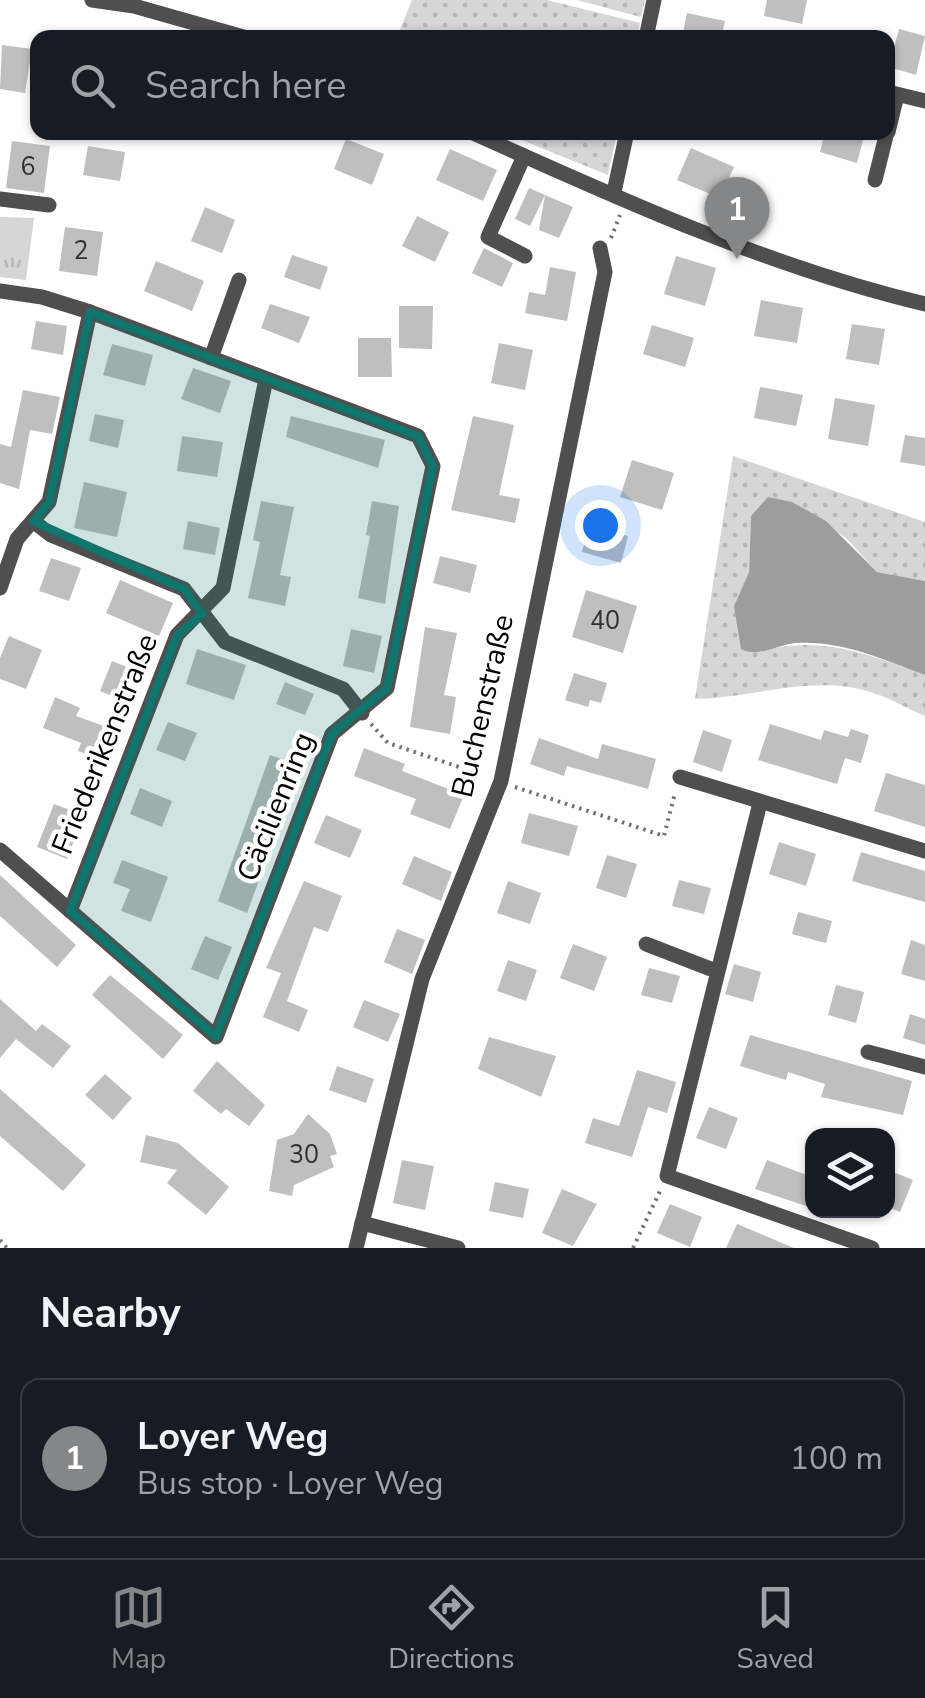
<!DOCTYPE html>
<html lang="en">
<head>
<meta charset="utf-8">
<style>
	body { margin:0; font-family:"Nunito Sans",sans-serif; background:#20242c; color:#f1f3f6 }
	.controls { position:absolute; right:30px; bottom:30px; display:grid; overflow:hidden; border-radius:20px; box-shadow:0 2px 8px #0004 }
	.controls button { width:90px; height:90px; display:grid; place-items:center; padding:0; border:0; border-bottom:2px solid #363941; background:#171b24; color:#f1f3f6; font:50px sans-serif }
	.you { position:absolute; left:600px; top:525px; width:35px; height:35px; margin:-25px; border:8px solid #fff; border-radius:50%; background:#1a73e8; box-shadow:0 0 0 15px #1a73e833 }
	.badge { display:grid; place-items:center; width:65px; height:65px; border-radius:50%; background:#858687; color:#fff; font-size:32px; font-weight:700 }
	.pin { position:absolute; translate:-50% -82px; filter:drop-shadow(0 2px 5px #0008) }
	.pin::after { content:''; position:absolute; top:52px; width:35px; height:30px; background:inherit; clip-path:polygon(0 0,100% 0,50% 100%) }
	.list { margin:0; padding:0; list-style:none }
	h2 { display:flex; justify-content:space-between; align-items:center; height:130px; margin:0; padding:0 40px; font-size:42px }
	h2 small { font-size:32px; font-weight:400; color:#9ea1a6 }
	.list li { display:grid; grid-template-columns:65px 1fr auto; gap:30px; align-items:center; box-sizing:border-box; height:160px; margin:0 20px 20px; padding:0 20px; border:2px solid #363941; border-radius:20px }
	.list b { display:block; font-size:38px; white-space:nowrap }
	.list p { margin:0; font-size:32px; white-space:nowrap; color:#9ea1a6 }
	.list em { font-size:32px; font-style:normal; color:#9ea1a6 }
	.icon { flex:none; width:55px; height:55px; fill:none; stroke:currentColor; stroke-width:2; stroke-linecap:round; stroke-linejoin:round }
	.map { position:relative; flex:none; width:925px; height:1248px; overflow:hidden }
	.search { position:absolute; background:#171b24; box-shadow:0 2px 8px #0004; left:30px; right:30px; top:30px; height:110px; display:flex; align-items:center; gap:25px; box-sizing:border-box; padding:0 35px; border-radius:20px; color:#9ea1a6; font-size:38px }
	.sheet { height:310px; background:#171b24 }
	nav { display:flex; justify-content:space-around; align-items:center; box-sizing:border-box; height:140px; border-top:2px solid #363941; background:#171b24; font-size:28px; color:#9ea1a6 }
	nav a { display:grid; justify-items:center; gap:5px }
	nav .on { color:#858687 }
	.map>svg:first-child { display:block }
</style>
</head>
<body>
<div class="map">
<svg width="925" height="1248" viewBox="0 0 925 1248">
	<defs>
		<pattern id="grass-dots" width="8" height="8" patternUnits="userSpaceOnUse" patternTransform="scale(2.5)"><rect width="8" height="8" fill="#d6d6d6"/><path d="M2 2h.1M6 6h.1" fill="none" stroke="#b6b6b6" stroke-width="1.8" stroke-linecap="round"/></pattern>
		<pattern id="park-tufts" width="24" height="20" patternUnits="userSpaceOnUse" patternTransform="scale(2.5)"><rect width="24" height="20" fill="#d6d6d6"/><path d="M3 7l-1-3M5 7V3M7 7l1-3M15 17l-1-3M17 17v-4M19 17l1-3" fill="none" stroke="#b6b6b6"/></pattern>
	</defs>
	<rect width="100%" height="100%" fill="#fff"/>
	<!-- grass -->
	<g fill="url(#grass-dots)">
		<polygon points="412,0 547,0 640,23 637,37 397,37"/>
		<polygon points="577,0 645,0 641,17"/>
		<polygon points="504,133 617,133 608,175"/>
		<path d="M733,456L925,522V581L877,572L846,538L792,502L751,516L749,572L734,606L759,652C821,634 867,654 925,675V716C906,708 887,696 867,691C813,675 751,698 695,699Z"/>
	</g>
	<!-- park -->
	<polygon fill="url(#park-tufts)" points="0,217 34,218 26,280 0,277"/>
	<!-- water -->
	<path fill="#9d9d9d" d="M768,497L792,502L826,521L877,572L925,581V675C882,659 841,640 795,643C776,645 759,658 741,649L734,606L749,572L751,516Z"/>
	<!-- building -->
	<g fill="#bfbfbf">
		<polygon points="767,0 807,0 802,24 764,16"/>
		<polygon points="687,13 725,21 721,38 682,38"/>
		<polygon points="899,29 925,36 916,75 889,67"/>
		<polygon points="2,45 32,49 25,93 0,89"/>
		<polygon points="825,132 865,132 857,163 820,152"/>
		<polygon points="346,139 384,154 372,185 334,169"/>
		<polygon points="12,141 50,146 44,193 6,188"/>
		<polygon points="88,146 125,152 120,181 83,175"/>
		<polygon points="691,148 734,167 720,198 677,180"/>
		<polygon points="450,149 497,170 483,201 436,180"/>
		<polygon points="529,188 545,195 530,226 515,219"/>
		<polygon points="545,195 573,207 559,238 539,230"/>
		<polygon points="205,207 235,220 222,253 191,241"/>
		<polygon points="417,216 449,232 435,262 402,246"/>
		<polygon points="65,227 103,232 97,276 59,271"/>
		<polygon points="484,248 513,263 502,287 472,273"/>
		<polygon points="292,255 328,267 320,290 284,277"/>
		<polygon points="676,256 716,268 705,306 664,294"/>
		<polygon points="156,261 204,281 192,311 144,291"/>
		<polygon points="550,267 576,272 567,321 525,313 529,292 545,295"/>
		<polygon points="761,300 803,308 797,343 754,336"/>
		<polygon points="270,304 310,317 299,343 261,328"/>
		<polygon points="399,306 433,306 432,349 399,348"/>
		<polygon points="36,321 67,326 63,355 31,349"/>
		<polygon points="852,324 885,329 879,365 846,359"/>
		<polygon points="652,325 694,338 685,367 643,354"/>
		<polygon points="358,338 391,338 392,377 358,377"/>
		<polygon points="499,343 533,350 525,390 491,383"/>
		<polygon points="112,344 153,355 145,386 103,375"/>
		<polygon points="193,368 231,381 220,413 181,399"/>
		<polygon points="760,387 803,395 796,426 754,418"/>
		<polygon points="23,390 60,397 52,434 30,430 19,489 0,483 0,444 11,447"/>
		<polygon points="835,398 875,405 868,446 828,439"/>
		<polygon points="95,414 124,420 118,448 89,441"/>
		<polygon points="291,416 385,440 378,468 286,437"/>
		<polygon points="473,416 514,425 499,495 520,499 515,523 451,510"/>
		<polygon points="905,435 925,438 925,466 900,462"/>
		<polygon points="182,436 223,442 217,477 177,471"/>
		<polygon points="632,460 674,473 662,510 620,497"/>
		<polygon points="84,482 127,492 117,537 74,528"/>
		<polygon points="261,501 294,507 280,575 291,577 285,606 248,598 260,542 253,540"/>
		<polygon points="372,501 399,506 385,604 358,598 370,536 366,535"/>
		<polygon points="188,521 220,528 215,555 183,549"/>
		<polygon points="589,525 628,536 621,563 582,552"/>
		<polygon points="440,556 477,565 470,593 433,583"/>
		<polygon points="51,558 81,568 69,601 39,591"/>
		<polygon points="120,580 173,603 159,636 106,613"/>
		<polygon points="586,590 637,606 623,653 572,637"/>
		<polygon points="425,627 457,633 444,695 456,697 450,734 410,727"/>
		<polygon points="351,629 382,636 374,673 343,666"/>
		<polygon points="9,636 42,650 26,689 0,679 0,658"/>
		<polygon points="197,649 246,665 234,700 186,684"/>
		<polygon points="112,661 144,674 131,704 100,691"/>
		<polygon points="574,673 607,683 601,703 590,700 588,707 565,700"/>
		<polygon points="285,682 314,694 305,715 276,704"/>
		<polygon points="55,697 80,708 76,716 115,730 104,761 78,751 81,743 43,728"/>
		<polygon points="168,722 197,733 185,761 156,750"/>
		<polygon points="770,724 821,740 824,730 848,737 851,729 869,735 861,763 845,758 837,784 758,760"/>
		<polygon points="703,730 732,740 722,772 693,762"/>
		<polygon points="539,738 598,759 602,744 656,759 648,789 567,766 564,776 530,764"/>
		<polygon points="364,748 405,764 402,771 464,795 450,829 410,814 416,799 354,776"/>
		<polygon points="270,755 301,766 247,913 218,901"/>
		<polygon points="886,773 925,785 925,827 874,811"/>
		<polygon points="140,788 172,801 162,827 130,814"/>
		<polygon points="54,804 84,815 67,859 37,847"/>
		<polygon points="529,813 578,826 569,856 521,843"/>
		<polygon points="326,815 362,830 350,858 314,843"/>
		<polygon points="779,842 816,854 806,886 769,874"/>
		<polygon points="861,852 925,871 925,902 852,881"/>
		<polygon points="607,855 637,864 626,898 596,888"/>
		<polygon points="414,856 452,872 441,901 402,884"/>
		<polygon points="122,860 168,877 151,922 121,911 130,889 113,883"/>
		<polygon points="0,875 76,945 57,967 0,916"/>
		<polygon points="679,880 711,888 704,914 672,906"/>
		<polygon points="304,881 342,896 328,932 314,927 287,1001 308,1010 299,1032 263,1017 281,973 266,968"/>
		<polygon points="508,881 541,893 530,924 497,913"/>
		<polygon points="798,912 832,921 826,943 792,934"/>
		<polygon points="397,929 425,940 412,974 384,962"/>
		<polygon points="205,936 232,947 218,980 191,969"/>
		<polygon points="911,940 925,945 925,981 901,974"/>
		<polygon points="573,944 607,957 594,991 560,978"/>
		<polygon points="508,960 537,970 526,1001 497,991"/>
		<polygon points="734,964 761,972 753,1002 725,994"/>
		<polygon points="649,968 680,976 672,1003 641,995"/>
		<polygon points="110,975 183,1035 163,1059 92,995"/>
		<polygon points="836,985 864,992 856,1023 828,1015"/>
		<polygon points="0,999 36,1031 42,1024 71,1046 53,1068 16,1039 0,1058"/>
		<polygon points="364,1000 400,1014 388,1042 353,1027"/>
		<polygon points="910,1014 925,1019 925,1045 903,1038"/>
		<polygon points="750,1035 912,1081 903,1115 821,1097 825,1084 788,1072 786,1080 740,1066"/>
		<polygon points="489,1037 556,1056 541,1097 478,1069"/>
		<polygon points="217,1061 265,1105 249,1126 226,1109 221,1114 193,1091"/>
		<polygon points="337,1066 374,1079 366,1103 329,1090"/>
		<polygon points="637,1070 676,1082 667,1113 648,1107 632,1157 585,1143 593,1118 619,1126"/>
		<polygon points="105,1074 132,1098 113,1120 85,1095"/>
		<polygon points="0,1089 86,1165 63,1191 0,1136"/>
		<polygon points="709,1107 738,1118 726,1149 696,1138"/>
		<polygon points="308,1114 330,1134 337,1154 330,1156 334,1167 294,1185 292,1196 269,1191 277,1140 294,1134"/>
		<polygon points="146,1135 178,1143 229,1187 206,1215 167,1183 177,1170 140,1162"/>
		<polygon points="402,1160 434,1166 425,1210 393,1203"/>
		<polygon points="767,1160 812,1177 812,1208 755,1189"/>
		<polygon points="888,1170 913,1180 900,1212 888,1207"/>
		<polygon points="495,1182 529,1189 523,1218 489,1211"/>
		<polygon points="562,1189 597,1204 573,1246 542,1233"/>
		<polygon points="670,1204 702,1217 690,1247 657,1233"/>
		<polygon points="737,1224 794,1248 726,1248"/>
	</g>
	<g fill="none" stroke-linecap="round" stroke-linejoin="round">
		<!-- path -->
		<g stroke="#717171" stroke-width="4" stroke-dasharray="2.5 5" stroke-linecap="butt">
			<polyline points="611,238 620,215"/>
			<polyline points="371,724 388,743 483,775"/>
			<polyline points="515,787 664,836 675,793"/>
			<polyline points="0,1240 7,1248"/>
			<polyline points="633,1248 661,1189"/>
		</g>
		<!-- street -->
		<g stroke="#4f4f4f" stroke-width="15">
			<polyline points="92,0 134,6 247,38"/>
			<polyline points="646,38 654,0"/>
			<polyline points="888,92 925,101"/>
			<path d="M471,132C617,198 769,267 925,304"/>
			<polyline points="888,132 897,95"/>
			<polyline points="524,156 488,237 525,256"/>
			<polyline points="875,180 887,132"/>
			<polyline points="614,192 627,132"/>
			<polyline points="0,199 49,205"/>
			<polyline points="0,291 42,297 90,312"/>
			<polyline points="211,358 239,280"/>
			<polyline points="33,521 51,535 184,589 225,642 343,689 362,713"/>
			<polyline points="0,588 17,539 49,502 90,312 418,436 433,466 387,688 332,734 216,1037 0,850"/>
			<polyline points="680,777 925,851"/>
			<polyline points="760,803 667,1176 872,1248"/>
			<polyline points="70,911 177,635 223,588 266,379"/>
			<polyline points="646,944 716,971"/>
			<polyline points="868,1052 925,1067"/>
			<polyline points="362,1223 458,1248"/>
			<polyline points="356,1248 422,979 501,781 605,272 600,248"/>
		</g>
	</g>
	<!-- marked area -->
	<path fill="#0f766e" fill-opacity="0.2" stroke="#0f766e" stroke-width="8" stroke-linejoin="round" d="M90,312L418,436L433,466L387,688L332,734L216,1037L70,911L177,635L202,614L184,589L33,521L49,502Z"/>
	<g text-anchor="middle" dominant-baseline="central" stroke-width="9" stroke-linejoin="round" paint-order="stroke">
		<!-- number labels -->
		<g font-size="25" fill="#303030">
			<text x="28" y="167">6</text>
			<text x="81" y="251">2</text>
			<text x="605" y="621">40</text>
			<text x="304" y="1155">30</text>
		</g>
		<!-- street labels -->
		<g font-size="30" fill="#000" stroke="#fff">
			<text transform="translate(483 706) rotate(-77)">Buchenstraße</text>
			<text transform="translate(105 744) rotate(-68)">Friederikenstraße</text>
			<text transform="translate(276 807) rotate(-68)">Cäcilienring</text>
		</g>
	</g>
</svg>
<div class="controls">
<button><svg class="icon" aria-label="layers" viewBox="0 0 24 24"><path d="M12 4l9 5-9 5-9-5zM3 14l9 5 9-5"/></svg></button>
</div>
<div class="you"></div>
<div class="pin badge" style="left:737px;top:259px">1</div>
<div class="search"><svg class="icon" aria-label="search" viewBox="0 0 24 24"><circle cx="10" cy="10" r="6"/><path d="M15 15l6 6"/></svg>Search here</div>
</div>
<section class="sheet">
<h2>Nearby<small></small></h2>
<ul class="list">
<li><span class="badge">1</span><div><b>Loyer Weg</b><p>Bus stop · Loyer Weg</p></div><em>100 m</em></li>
</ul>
</section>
<nav>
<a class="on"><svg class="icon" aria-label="map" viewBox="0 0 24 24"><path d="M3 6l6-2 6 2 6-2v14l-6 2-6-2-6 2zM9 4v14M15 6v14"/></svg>Map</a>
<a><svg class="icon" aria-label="directions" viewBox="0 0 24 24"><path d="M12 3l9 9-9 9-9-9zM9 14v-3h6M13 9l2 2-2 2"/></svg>Directions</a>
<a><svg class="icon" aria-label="saved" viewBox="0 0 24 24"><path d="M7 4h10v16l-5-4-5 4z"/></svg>Saved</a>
</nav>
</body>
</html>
